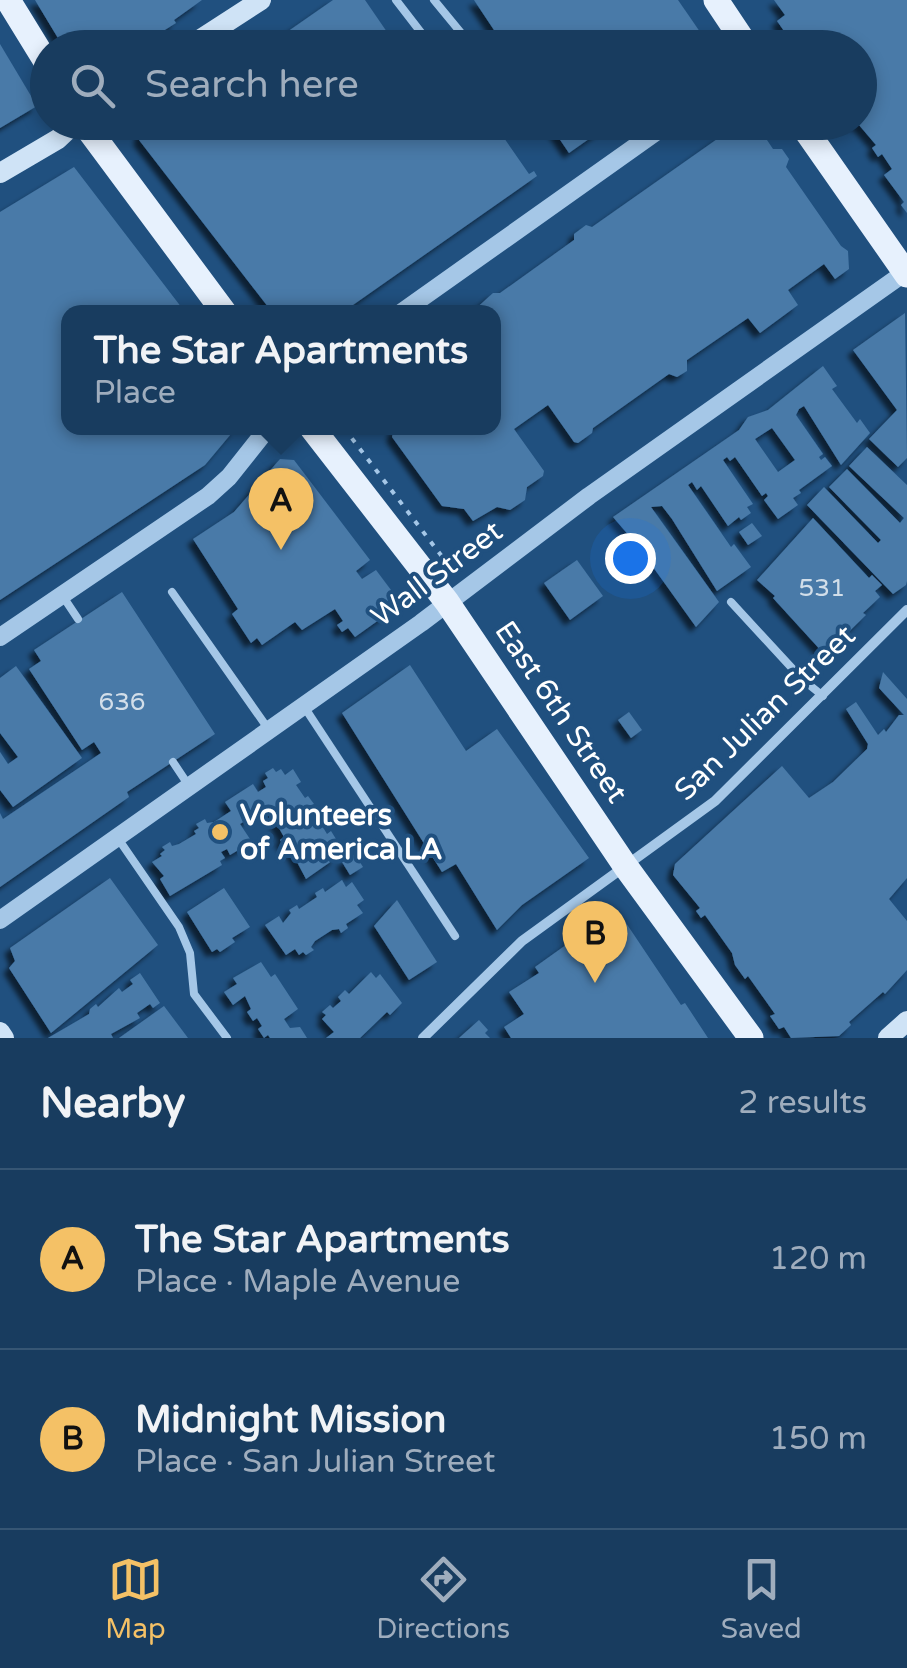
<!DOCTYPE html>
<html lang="en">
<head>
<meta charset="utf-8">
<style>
	body { margin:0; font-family:"Varela Round",sans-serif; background:#254768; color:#f1f3f6 }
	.you { position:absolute; left:630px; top:558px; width:35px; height:35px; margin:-25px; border:8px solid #fff; border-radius:50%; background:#1a73e8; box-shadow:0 0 0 15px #1a73e833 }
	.badge { display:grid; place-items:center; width:65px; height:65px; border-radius:50%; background:#f4c166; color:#111; font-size:32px; font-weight:700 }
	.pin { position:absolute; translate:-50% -82px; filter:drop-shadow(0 2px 5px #0008) }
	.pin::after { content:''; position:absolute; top:52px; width:35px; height:30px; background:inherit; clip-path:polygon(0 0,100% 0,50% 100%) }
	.popup { position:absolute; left:61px; top:305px; width:440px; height:130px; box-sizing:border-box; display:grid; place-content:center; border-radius:20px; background:#183c5f; filter:drop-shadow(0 2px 8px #0005); font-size:32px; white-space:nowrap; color:#9fadbd }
	.popup b { font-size:38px; color:#f1f3f6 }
	.popup::after { content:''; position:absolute; left:50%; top:100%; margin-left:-20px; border:20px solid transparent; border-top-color:#183c5f }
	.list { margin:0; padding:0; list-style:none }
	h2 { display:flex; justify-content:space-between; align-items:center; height:130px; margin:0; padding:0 40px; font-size:42px }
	h2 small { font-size:32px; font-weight:400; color:#9fadbd }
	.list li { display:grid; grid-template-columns:65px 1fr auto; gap:30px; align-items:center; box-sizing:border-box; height:180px; padding:0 40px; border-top:2px solid #365674 }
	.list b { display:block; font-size:38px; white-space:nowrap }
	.list p { margin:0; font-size:32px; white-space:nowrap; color:#9fadbd }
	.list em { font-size:32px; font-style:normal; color:#9fadbd }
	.icon { flex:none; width:55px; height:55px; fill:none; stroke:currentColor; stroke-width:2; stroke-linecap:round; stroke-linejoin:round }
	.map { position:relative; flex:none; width:907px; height:1038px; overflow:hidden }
	.search { position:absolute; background:#183c5f; box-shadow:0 5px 15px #0003; left:30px; right:30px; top:30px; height:110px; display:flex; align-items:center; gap:25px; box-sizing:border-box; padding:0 35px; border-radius:55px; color:#9fadbd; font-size:38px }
	.sheet { height:490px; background:#183c5f }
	nav { display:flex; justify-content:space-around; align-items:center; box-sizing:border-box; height:140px; border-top:2px solid #365674; background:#183c5f; font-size:28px; color:#9fadbd }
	nav a { display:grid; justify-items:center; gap:5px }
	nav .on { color:#f4c166 }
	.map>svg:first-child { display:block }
</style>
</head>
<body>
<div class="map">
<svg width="907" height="1038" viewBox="0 0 907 1038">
	<defs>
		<filter id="shadow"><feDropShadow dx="-5.5" dy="5.5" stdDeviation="2.5" flood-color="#0009"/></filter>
	</defs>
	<rect width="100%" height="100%" fill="#20507f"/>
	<!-- building -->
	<g fill="#497aa8" fill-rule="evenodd" filter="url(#shadow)">
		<polygon points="35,0 202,0 174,20 176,23 136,48 64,48"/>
		<polygon points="333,0 365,0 398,48 264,48"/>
		<polygon points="474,0 678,0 707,42 706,48 506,48"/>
		<polygon points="774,0 907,0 907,213 901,205 904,202 884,175 892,169 882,154 878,157 872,148 876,145 859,125 848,124 860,122 860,48 796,48 777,21 785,15"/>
		<polygon points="0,44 37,106 0,128"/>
		<polygon points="493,122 529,174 534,171 537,176 343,312 272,312 139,140 143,123 147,122"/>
		<polygon points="548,122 613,122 569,153"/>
		<polygon points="733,122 755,122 773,149 782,149 789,159 786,167 841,246 848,251 849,269 835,279 824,264 788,290 798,305 760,333 748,318 687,360 687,371 677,377 669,374 593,428 592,433 578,443 574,442 548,405 514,429 544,471 543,476 527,487 525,500 510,510 497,507 473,521 464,509 442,506 392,437 394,428 494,428 494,312 472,312 493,293 500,293 574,240 574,234 586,225 592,227 730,130"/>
		<polygon points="74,167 185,312 69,312 69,428 236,428 205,465 0,600 0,212"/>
		<polygon points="905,313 907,458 898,467 869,439 897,410 853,350"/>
		<path d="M823,366L837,386L832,389L857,423L860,419L870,433L841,465L804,406L799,409L796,415L823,454L819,457L821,460L825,457L832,466L799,490L801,493L793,498L798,505L778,519L764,500L768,496L766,493L762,496L735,457L730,461L727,457L723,460L753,504L747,507L751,513L741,520L739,517L728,526L701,486L697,490L692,482L688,485L731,547L734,544L751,567L717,591L672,519L662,506L651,507L719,602L696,627L638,546L613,517L739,430L748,417L768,410ZM772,428L795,460L778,472L755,439Z"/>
		<polygon points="867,447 907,485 907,581 906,585 893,594 807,505 824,487 878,543 881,540 829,487 847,469 900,523 904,518 849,466"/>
		<polygon points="280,459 294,460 370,560 356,571 362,579 376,570 394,594 390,612 355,637 348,628 342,632 337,625 343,621 335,609 302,630 295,622 262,645 257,638 251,643 232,614 238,609 193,539 234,512"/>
		<polygon points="813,518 869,578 872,575 882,585 875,591 880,597 863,613 866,615 825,655 773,598 775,596 757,580"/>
		<polygon points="752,523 762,536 748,545 739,532"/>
		<polygon points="577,560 603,596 570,620 544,583"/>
		<polygon points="122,592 215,734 127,792 129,797 0,887 0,813 3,819 101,753 94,742 82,750 29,669 41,661 34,650"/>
		<polygon points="410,665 466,751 497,729 589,858 522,905 497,930 456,864 442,872 342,713"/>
		<polygon points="16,666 82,758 13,807 0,790 0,752 8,764 18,757 0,733 0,678"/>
		<polygon points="883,672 907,699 907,878 889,899 907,921 907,970 885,994 883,992 849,1022 851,1025 839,1036 791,1038 784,1027 779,1029 770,1016 775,1014 748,976 745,979 735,965 732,953 705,915 701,918 696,911 700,908 673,875 675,864 782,766 809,798 833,782 867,749 868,744 846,709 856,702 878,735 884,729 886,732 899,715 904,715 879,688"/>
		<polygon points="629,712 642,730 631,738 618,720"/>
		<polygon points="273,768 276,772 281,769 285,775 293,769 301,782 296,785 305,798 308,796 314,804 310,806 327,834 331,831 336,839 333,841 336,846 331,849 336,858 306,879 288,845 285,847 280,840 284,837 267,807 240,824 252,842 230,855 227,849 221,852 225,858 220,861 222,865 170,896 160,879 164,876 152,862 162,856 160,854 165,850 162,847 170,842 172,846 179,844 196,834 194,831 199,828 196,824 205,819 207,823 214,822 231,811 225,802 253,784 258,792 266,787 263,781 268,778 265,773"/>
		<polygon points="355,854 363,867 350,875 342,862"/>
		<polygon points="110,878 158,945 51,1033 9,968 15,961 10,948"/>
		<polygon points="342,880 346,887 352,882 364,900 357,905 363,913 346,924 348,928 341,933 339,929 332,930 315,941 311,947 314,950 306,955 303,952 299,955 295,949 286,955 265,925 279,916 283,923 291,913 289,910 297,905 299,909 317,897 315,893 323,888 325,892"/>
		<polygon points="224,888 250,927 232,938 235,942 220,952 217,949 212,952 187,912"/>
		<polygon points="397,900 437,962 409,980 374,926"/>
		<polygon points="612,912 618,920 622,917 681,1005 685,1003 708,1038 511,1038 504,1027 524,1014 509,992 539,973 535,967 577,937 575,934"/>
		<polygon points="261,962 271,977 275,974 298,1009 284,1019 290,1028 300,1027 307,1038 270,1038 268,1035 264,1038 258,1029 262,1026 257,1018 253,1021 247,1012 251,1009 245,996 233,1005 224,992 237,984 233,978"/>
		<polygon points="371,972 376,978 380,974 402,1003 390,1015 387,1012 360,1038 326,1038 334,1032 322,1019 326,1015 322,1012 330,1005 333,1008 341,1001 338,997 345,990 349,994"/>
		<polygon points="140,973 160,1003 153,1008 150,1004 137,1013 140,1018 111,1034 113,1038 48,1038 89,1014 90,1009 96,1004 98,1007 119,988 122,992 133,984 130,980"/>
		<polygon points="164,1006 188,1038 119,1038"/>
		<polygon points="479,1020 488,1030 485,1033 490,1038 459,1038"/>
	</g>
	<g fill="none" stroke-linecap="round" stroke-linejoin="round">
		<!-- path -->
		<polyline stroke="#a5c7e7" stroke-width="4" stroke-dasharray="5 8" stroke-linecap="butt" points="344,428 453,571"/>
		<!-- service -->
		<g stroke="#a5c7e7" stroke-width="8">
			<polyline points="396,0 433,48"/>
			<polyline points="434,0 462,34 461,48"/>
			<polyline points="172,592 269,730"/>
			<polyline points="62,595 78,619"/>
			<polyline points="731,602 802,679 823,696"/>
			<polyline points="303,705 455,936"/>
			<polyline points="173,762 189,786"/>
			<polyline points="117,837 179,927 190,953 194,994 227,1038"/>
		</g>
		<!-- minor -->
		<polyline stroke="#a5c7e7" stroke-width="10" points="423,1038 522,941 715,801 907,610"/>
		<!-- tertiary -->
		<g stroke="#a5c7e7" stroke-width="18">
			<polyline points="402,312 670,122"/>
			<polyline points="0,637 208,496 229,477 268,428"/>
			<polyline points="0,920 421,623 589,496 907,271"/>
		</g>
		<!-- secondary -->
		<g stroke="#cfe3f6" stroke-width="20">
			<polyline points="187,48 261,0"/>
			<polyline points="0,173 58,139 76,122"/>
			<polyline points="0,1032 4,1038"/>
			<polyline points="888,1038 907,1021"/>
		</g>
		<!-- primary -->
		<g stroke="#e7f1fd" stroke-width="25">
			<polyline points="8,0 48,65"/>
			<polyline points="716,0 748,48"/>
			<polyline points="83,122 224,312"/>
			<polyline points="800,122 907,275"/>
			<polyline points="312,428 447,602 626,867 751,1038"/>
		</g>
	</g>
	<!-- markers -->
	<circle fill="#f4c166" stroke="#20507f" stroke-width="4" cx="220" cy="832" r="10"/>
	<g text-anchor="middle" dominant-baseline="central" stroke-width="8" stroke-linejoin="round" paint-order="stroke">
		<!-- number labels -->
		<g font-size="25" fill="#d2dee9">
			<text x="822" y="588">531</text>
			<text x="122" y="702">636</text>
		</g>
		<!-- street labels -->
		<g font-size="30" fill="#fff" stroke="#20507f">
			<text transform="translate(437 574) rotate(-37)">Wall Street</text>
			<text transform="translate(561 712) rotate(56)">East 6th Street</text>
			<text transform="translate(765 713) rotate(-44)">San Julian Street</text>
		</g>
		<!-- poi labels -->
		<g font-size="30" font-weight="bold" fill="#fff" stroke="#20507f" text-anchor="start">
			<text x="240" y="815">Volunteers<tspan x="240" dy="34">of America LA</tspan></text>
		</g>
	</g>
</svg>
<div class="you"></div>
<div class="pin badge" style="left:281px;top:550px">A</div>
<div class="popup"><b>The Star Apartments</b>Place</div>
<div class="pin badge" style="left:595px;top:983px">B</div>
<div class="search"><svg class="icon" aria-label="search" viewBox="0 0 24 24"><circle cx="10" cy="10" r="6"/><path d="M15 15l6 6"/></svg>Search here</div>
</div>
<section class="sheet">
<h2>Nearby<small>2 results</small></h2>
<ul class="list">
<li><span class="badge">A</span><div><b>The Star Apartments</b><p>Place · Maple Avenue</p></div><em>120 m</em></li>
<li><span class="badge">B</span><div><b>Midnight Mission</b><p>Place · San Julian Street</p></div><em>150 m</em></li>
</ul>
</section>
<nav>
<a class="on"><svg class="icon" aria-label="map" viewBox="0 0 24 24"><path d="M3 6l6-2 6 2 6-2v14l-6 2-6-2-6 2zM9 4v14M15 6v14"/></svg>Map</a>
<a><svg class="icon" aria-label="directions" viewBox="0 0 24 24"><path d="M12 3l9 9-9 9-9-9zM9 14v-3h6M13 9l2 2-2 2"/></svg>Directions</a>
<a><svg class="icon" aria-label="saved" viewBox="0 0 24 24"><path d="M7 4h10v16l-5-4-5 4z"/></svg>Saved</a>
</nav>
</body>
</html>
